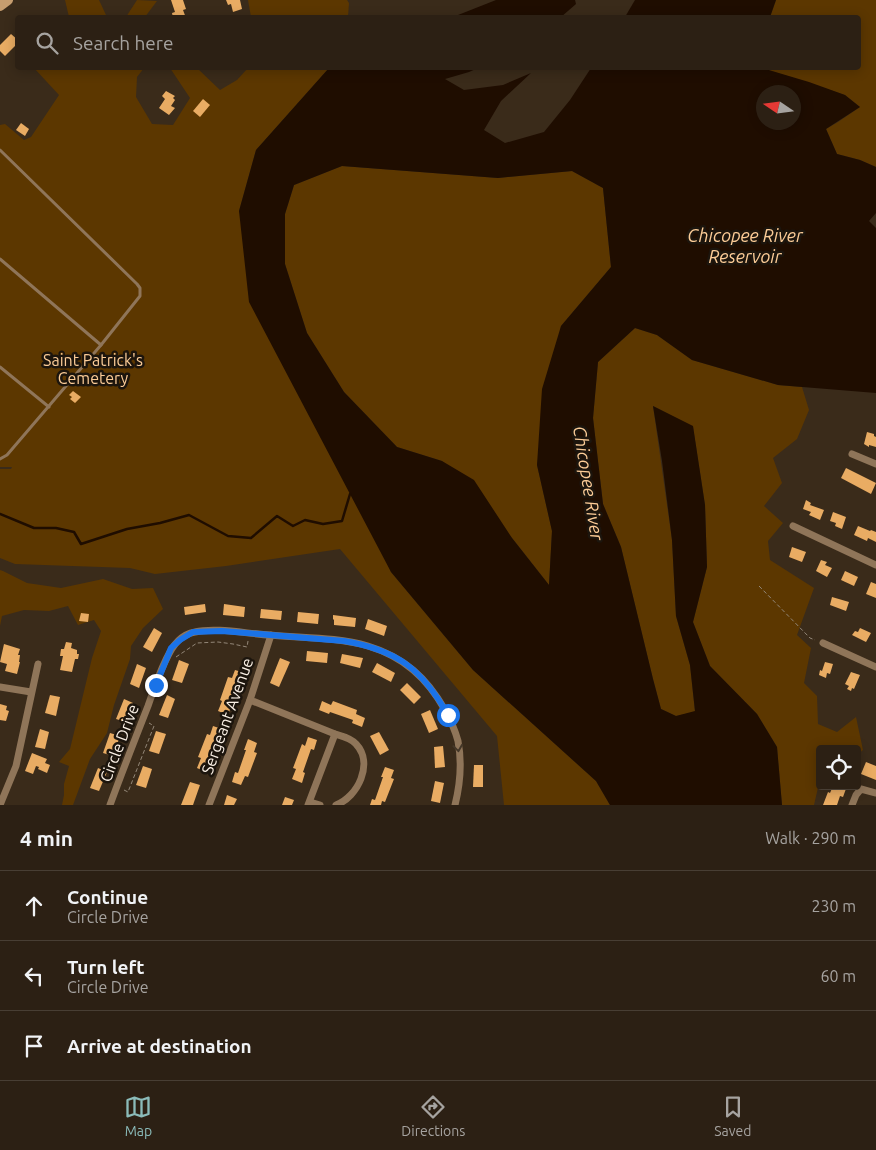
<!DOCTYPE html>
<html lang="en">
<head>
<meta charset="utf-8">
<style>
	body { margin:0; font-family:Ubuntu,sans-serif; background:#382d22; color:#f1f3f6 }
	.controls { position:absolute; right:15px; bottom:15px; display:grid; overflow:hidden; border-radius:5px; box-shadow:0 2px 12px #0003 }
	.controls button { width:45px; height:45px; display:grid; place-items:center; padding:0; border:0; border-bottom:1px solid #483e34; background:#2c2014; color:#f1f3f6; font:25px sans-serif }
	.compass { position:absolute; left:756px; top:85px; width:45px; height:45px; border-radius:50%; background:#2c2014; box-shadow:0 2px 12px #0003; rotate:283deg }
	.stop { position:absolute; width:15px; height:15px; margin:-11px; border:4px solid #1a73e8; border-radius:50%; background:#fff }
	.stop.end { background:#1a73e8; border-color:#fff; box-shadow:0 1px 5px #0008 }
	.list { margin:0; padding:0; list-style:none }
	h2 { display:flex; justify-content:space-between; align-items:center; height:65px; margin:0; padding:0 20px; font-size:21px }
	h2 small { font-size:16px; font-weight:400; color:#a6a3a0 }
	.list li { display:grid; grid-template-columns:32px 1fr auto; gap:15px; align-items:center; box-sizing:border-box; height:70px; padding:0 20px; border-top:1px solid #483e34 }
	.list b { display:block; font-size:19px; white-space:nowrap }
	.list p { margin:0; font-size:16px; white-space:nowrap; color:#a6a3a0 }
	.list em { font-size:16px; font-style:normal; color:#a6a3a0 }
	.icon { flex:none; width:28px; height:28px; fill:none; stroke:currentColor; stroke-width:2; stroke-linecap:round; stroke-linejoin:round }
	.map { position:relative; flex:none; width:876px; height:805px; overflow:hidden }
	.search { position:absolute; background:#2c2014; box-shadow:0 2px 12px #0003; left:15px; right:15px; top:15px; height:55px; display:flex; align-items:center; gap:12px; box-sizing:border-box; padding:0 18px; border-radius:5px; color:#a6a3a0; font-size:19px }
	.sheet { height:275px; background:#2c2014 }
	nav { display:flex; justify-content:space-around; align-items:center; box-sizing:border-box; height:70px; border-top:1px solid #483e34; background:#2c2014; font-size:14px; color:#a6a3a0 }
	nav a { display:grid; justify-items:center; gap:2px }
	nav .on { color:#8bbbb9 }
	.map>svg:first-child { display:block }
</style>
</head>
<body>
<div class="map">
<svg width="876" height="805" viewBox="0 0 876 805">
	<rect width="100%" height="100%" fill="#3a2b1a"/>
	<!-- green -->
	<g fill="#5c3700">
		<polygon points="65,0 99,0 106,15 110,17 69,17"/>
		<polygon points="137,0 157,1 145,17 126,17"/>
		<polygon points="248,0 347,0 349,3 348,17 251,17"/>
		<polygon points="776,0 876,0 876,167 860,160 837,154 826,129 838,122 860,107 845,95 762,68 858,68 858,18 770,17"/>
		<polygon points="34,68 144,68 137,77 136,97 152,124 173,125 190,98 170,68 197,68 220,90 237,80 248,68 329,68 256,150 239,211 391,572 473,670 596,781 610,805 504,805 497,736 340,549 226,566 155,574 130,568 15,564 0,558 0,469 11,469 12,467 0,467 0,125 5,124 24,140 31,137 59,95"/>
		<polygon points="342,166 498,178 572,171 603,188 611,267 561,326 537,465 552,531 549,585 512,538 442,461 397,447 344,392 307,333 285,264 285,214 294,185"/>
		<polygon points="635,328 657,335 692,360 778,385 802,387 809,410 797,439 773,458 782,483 764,506 783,523 768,541 770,560 814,588 797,635 811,648 804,683 817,696 818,724 837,732 856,717 863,750 857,755 857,749 820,749 820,779 814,805 782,805 777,747 757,714 710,666 693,622 707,567 705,505 693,427 653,406 672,540 676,616 690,665 695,712 676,716 661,709 653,679 621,547 603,504 593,418 598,362"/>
		<polygon points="0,570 3,571 27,583 61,588 103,579 132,589 153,588 163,609 143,628 131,646 130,659 114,705 107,733 90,759 73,805 62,805 64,795 64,784 69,766 59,762 70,749 92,658 101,631 94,620 78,625 68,606 49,611 24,610 2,616 0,626"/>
	</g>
	<!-- water -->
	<g fill="#1f0d00" fill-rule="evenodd">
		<polygon points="496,0 575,0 576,4 561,17 453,17"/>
		<polygon points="635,0 776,0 770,17 625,17"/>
		<path d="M329,68H478L469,72L445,79L464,90L503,85L531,73L501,101L484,130L505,143L544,132L570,100L591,68H762L809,82L845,95L860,107L826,129L837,154L860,160L876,167V213L869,221L876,228V393L778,385L692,360L657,335L635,328L598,362L593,418L603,504L621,547L653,679L661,709L676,716L695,711L690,665L676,616L672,540L662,461L653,406L693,426L705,505L707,567L693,622L710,666L757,714L777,747L782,805H610L596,781L473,670L391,572L249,302L239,211L256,150ZM764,92H794V122H764ZM342,166L498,178L572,171L603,188L611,267L561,326L542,389L537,465L552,531L549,585L512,538L474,480L442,461L397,447L344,392L307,333L285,264V214L294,185Z"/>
	</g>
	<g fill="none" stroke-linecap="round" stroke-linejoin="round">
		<!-- stream -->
		<polyline stroke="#1f0d00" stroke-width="2.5" points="0,514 34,528 56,528 74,532 81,544 127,529 160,523 189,515 228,536 251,538 277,516 293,526 305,520 323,524 342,521 350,494"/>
	</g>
	<!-- building -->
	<g fill="#e9ac63">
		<polygon points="171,0 183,0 186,9 183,10 186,18 173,18 172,13 175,12"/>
		<polygon points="226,0 240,0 242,9 233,12 231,4 228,5"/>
		<polygon points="11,34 18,40 18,43 5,56 0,51 0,45"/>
		<polygon points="166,91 175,96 173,98 175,100 171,106 175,108 169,115 159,108 165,99 162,96"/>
		<polygon points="203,99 210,105 200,117 193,111"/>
		<polygon points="21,123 29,129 25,136 16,130"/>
		<polygon points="73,391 81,397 75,403 70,399 72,397 69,395"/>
		<polygon points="867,432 874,434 874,436 876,437 876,447 869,445 869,447 864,444"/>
		<polygon points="846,468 876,483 871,494 841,478"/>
		<polygon points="806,500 811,503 810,505 824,510 820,520 809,515 811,512 803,509"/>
		<polygon points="833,512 846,517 842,529 835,526 836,523 830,521"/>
		<polygon points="858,526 870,531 871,530 876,532 876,542 868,538 867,541 854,535"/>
		<polygon points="792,547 806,552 802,562 789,557"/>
		<polygon points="821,560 827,562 825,565 832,568 827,577 816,571"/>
		<polygon points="845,571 858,577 854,586 841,580"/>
		<polygon points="871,582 876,584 876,598 866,594"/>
		<polygon points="832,597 849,602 846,611 830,605"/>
		<polygon points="205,604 206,612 185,615 184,607"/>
		<polygon points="224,604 245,607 244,617 223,615"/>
		<polygon points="261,609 282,611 281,620 260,618"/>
		<polygon points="298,612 319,614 318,624 297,622"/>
		<polygon points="81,613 89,614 88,622 79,621"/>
		<polygon points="333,615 356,618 355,627 334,625 334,620 333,619"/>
		<polygon points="368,619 387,626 384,636 365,629"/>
		<polygon points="154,628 162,633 152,652 143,647"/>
		<polygon points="860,628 871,633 866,642 852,635 855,631 858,632"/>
		<polygon points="66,642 72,643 71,648 77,650 77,654 79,654 78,659 75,659 72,672 60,670 63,656 60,656 61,649 64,649"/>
		<polygon points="4,644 20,649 18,655 20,655 19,662 20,662 17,674 5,671 7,664 0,662"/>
		<polygon points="307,651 328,653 327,663 306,661"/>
		<polygon points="342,654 363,658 360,668 340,663"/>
		<polygon points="280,658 290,662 279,687 270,683"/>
		<polygon points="179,660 189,664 182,683 172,680"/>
		<polygon points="825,662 833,664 830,674 827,673 826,678 819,675 820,670 822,671"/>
		<polygon points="377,663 395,673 391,682 372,672"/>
		<polygon points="137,664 146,668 139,688 130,684"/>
		<polygon points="235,670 245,673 241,683 238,682 230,703 232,704 228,715 218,711 222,701 220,700 228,677 232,678"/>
		<polygon points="851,672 860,675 854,689 852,688 851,691 847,689 849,686 845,684"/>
		<polygon points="407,683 421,697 414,704 400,690"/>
		<polygon points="50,695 60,697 56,716 45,713"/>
		<polygon points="167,695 175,699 168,718 159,715"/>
		<polygon points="124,699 133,703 126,722 116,719"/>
		<polygon points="322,701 331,705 333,701 357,710 356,714 365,718 362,727 352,723 353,720 330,712 329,714 319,710"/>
		<polygon points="0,704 7,706 6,710 9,711 6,721 0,720"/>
		<polygon points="430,710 438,729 429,733 421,714"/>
		<polygon points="213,726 222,729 218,739 216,738 208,760 210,761 206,772 197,768 201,758 198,757 207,734 210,735"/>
		<polygon points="40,729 49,732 45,749 35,747"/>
		<polygon points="156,731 166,734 159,754 149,751"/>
		<polygon points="379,732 389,750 380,755 370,736"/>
		<polygon points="110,733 120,736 113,756 103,753"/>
		<polygon points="308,737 317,740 314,750 311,749 303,772 305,773 302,783 292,779 296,769 293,768 302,744 305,746"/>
		<polygon points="248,739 257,743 254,752 257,753 248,777 245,776 241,785 232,782 235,772 238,773 246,750 244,750"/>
		<polygon points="443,746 445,767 435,768 434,747"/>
		<polygon points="32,753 47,759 45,763 50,765 47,773 38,769 39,767 36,766 33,774 25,771"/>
		<polygon points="866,762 876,766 876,780 861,774"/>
		<polygon points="474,765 483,765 483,787 473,787"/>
		<polygon points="143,766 152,769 146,788 136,785"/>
		<polygon points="385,767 394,770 391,778 394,779 385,802 382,801 381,805 370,805 372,799 375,800 383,777 381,777"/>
		<polygon points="98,768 107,772 99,791 90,788"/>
		<polygon points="435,781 444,783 440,803 431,801"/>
		<polygon points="190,782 200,785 193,805 181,805"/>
		<polygon points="833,786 847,786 843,797 840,796 837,805 823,805 828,792 830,793"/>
		<polygon points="227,795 237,799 234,805 224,805"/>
		<polygon points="285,797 294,800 292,805 282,805"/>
	</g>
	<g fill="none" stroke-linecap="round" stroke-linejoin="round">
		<!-- path -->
		<g stroke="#938778" stroke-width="1" stroke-dasharray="4 2.5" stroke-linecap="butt">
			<polyline points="759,586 810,638 815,640"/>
			<polyline points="176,657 197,643 218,642 233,644 247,647 248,641"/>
			<polyline points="124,790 128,792 154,726 149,723"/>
		</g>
		<!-- lane -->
		<g stroke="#8f7559" stroke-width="3">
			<polyline points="0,150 137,284 140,288 140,296 101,345 0,259"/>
			<polyline points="0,367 49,407"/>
			<polyline points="0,459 7,455 101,345"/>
		</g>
		<!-- street -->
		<g stroke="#8f7559" stroke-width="7">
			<polyline points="852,454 876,464"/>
			<polyline points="793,526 876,565"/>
			<polyline points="823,643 876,667"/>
			<polyline points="0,687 31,692"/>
			<polyline points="250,700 335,734 308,805"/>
			<path d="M335,734C342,736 351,738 356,744C374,763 358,797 336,805"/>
			<polyline points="310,802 320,805"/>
			<polyline points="0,805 16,766 38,664"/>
			<path d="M110,805C122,772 135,739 148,706C154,689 166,652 178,641C182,637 189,633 195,632C216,627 248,634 270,635C303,638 337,637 368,646C404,657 427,678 445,710C450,719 455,730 458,741C462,762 460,785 455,805"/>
			<polyline points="209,805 250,700 271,635"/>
			<polyline points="852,805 856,795 861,789 876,793"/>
		</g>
		<!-- secondary -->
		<polyline stroke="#c69d6f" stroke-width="10" points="0,6 8,0"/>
	</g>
	<!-- one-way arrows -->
	<defs><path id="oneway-chevron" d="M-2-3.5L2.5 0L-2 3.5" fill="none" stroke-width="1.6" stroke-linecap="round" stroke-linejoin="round" transform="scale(1.25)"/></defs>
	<use stroke="#443728" href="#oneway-chevron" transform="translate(458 748) rotate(82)"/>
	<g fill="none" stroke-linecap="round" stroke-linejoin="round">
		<!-- route -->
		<path stroke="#1a73e8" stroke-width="6" d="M156,685L171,648L180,640L193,632L222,631L344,641C397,650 422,669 448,715"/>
	</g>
	<g text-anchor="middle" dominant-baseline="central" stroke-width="5" stroke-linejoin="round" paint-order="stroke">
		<!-- park labels -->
		<g font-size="16" fill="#fccc97" stroke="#1c150d">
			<text x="93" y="360">Saint Patrick's<tspan x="93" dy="18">Cemetery</tspan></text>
		</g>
		<!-- street labels -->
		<g font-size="16" fill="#faf0e5" stroke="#1c150d">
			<text transform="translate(227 716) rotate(-70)">Sergeant Avenue</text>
			<text transform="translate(119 743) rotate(-69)">Circle Drive</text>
		</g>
		<!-- water labels -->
		<g font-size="18" font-style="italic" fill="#fccc97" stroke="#1c150d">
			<text x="745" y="235">Chicopee River<tspan x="745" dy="21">Reservoir</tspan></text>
			<text transform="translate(589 483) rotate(81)">Chicopee River</text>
		</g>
	</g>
</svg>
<div class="controls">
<button><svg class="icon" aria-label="locate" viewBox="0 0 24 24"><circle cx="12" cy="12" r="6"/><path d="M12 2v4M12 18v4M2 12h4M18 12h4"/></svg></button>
</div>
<svg class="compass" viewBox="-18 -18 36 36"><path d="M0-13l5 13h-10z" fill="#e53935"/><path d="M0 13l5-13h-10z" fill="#a6a3a0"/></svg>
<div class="stop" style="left:448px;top:715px"></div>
<div class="stop end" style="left:156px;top:685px"></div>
<div class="search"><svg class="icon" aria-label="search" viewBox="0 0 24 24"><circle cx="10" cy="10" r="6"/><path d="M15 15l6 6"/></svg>Search here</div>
</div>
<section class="sheet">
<h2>4 min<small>Walk · 290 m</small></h2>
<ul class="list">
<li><svg class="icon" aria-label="ahead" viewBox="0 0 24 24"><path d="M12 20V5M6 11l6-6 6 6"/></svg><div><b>Continue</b><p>Circle Drive</p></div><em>230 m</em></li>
<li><svg class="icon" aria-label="left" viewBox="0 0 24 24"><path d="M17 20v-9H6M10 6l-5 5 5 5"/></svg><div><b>Turn left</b><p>Circle Drive</p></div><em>60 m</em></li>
<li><svg class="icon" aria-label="arrive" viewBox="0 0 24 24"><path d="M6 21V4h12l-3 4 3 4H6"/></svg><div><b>Arrive at destination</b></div></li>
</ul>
</section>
<nav>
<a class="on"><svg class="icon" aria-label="map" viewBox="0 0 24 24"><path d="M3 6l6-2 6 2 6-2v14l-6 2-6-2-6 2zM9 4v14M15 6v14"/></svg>Map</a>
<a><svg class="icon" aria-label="directions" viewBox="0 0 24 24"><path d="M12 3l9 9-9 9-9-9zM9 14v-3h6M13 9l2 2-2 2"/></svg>Directions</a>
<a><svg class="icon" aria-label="saved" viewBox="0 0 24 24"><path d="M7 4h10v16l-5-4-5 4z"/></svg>Saved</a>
</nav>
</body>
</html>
